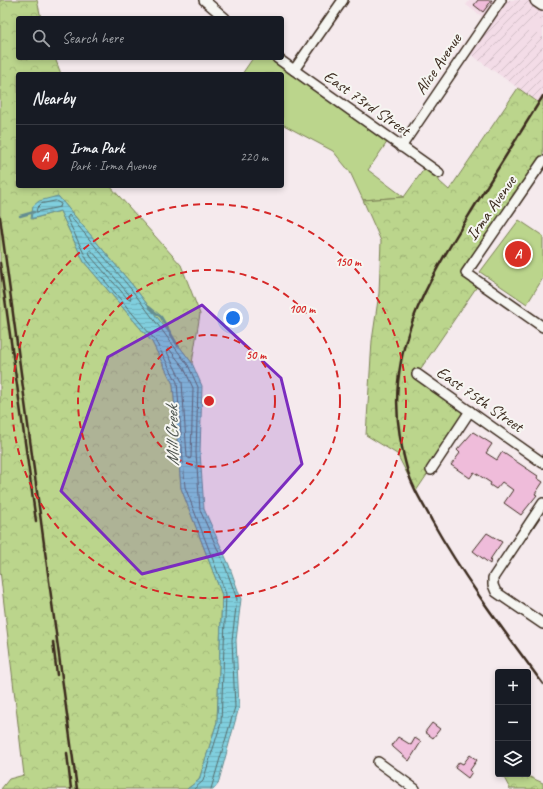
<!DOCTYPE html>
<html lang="en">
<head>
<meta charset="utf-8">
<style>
	body { margin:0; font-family:Caveat,sans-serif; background:#20242c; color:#f1f3f6 }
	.controls { position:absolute; right:12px; bottom:12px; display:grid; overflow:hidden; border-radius:4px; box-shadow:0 2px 6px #0003 }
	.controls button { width:36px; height:36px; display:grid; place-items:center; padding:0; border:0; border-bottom:1px solid #363941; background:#171b24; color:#f1f3f6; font:20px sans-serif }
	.you { position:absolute; left:233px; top:318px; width:14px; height:14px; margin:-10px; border:3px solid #fff; border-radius:50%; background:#1a73e8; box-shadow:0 0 0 6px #1a73e833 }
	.badge { display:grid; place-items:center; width:26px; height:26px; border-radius:50%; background:#d93025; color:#fff; font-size:13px; font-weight:700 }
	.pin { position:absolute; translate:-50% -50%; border:2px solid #fff; box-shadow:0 1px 4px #0006 }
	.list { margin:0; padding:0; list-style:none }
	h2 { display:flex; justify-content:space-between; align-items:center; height:52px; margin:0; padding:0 16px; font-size:17px }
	h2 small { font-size:13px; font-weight:400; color:#9ea1a6 }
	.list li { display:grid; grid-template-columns:26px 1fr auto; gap:12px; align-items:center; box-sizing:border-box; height:64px; padding:0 16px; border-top:1px solid #363941 }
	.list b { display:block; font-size:15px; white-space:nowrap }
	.list p { margin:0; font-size:13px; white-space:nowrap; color:#9ea1a6 }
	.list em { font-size:13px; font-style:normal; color:#9ea1a6 }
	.icon { flex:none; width:22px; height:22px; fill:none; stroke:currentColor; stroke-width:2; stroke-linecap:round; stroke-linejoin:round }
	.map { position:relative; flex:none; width:543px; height:789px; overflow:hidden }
	.search { position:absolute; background:#171b24; box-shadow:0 2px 6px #0003; left:16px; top:16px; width:268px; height:44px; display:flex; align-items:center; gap:10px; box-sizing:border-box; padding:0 14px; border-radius:4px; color:#9ea1a6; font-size:15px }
	.panel { position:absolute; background:#171b24; box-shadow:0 2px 6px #0003; left:16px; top:72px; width:268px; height:116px; border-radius:4px }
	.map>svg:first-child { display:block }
</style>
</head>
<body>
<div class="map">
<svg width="543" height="789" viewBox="0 0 543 789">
	<defs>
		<pattern id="industrial-furrows" width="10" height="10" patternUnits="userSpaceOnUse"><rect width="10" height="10" fill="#f3dce7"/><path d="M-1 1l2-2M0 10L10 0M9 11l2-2" fill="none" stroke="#d1bdc6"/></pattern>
		<pattern id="forest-crowns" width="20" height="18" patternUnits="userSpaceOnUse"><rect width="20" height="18" fill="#bbd58c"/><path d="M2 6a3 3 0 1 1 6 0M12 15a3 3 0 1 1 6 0" fill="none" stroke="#a2b778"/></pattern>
		<pattern id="water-rules" width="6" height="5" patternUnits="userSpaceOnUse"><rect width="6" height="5" fill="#80cfde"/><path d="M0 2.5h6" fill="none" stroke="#70b2be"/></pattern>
	</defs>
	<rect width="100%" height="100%" fill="#f5eaed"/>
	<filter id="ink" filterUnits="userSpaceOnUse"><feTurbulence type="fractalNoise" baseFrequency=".025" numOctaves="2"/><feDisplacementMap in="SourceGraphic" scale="8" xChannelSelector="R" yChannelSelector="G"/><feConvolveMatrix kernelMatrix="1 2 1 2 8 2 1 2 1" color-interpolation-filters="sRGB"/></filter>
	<g filter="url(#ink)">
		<!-- built -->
		<polygon fill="#f3dce7" points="470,0 501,0 487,20 466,5"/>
		<!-- industrial -->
		<polygon fill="url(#industrial-furrows)" points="501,0 543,0 543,95 539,103 466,51"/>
		<!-- green -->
		<g fill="#bbd58c" stroke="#7b8055">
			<polygon points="253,58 277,58 390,138 368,170 404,197 363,200 350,172 333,151 282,124 282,74 242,74"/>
			<polygon points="519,220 543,236 543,278 527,304 480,272"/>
		</g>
		<!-- forest -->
		<g fill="url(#forest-crowns)" stroke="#7b8055">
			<polygon points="0,0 37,0 41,18 18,18 18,58 55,58 61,74 18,74 18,186 110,186 181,265 200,314 192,363 134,287 58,196 33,206 32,219 60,211 84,262 152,342 173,384 181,488 222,595 217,722 199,780 187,789 1,789 9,779 24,775 0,570"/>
			<polygon points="518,88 539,103 543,96 543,161 466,272 480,282 417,374 470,411 416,491 397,454 366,435 372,341 379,293 381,241 363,200 404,197 427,165 439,173 439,181 449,190"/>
			<polygon points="502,774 523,774 543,783 543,789 510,789"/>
		</g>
		<!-- water -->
		<polygon fill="url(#water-rules)" stroke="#648d91" points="58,196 134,287 192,363 202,386 200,452 204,509 229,565 241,599 236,640 239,707 218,784 214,789 187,789 199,780 217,722 222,595 181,488 173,384 152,342 84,262 60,211 31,219 33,206 39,201"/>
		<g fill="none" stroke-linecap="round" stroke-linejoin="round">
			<!-- shore -->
			<g stroke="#576c6b" stroke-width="1">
				<polygon points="56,201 61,204 60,207 36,212 37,208 41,204"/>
				<polygon points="91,250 127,292 131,297 130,300 128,299 91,257 89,252"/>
				<polygon points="168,349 170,350 184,368 193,388 191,457 190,459 187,457 182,382 167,352"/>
				<polyline points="194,789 203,781 221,723 226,594 185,487 177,382 155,340 87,260 67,218 69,215 131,289 188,365 198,387 196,452 200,510 225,566 237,599 232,640 235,707 211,789"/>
			</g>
			<!-- stream -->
			<g stroke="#648d91" stroke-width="2.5">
				<polyline points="20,216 34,212"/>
				<polyline points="149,307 161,317 178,346"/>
			</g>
		</g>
		<!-- building -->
		<g fill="#efbcda" stroke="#3b2a1e">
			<polygon points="478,0 492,0 483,12 474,5"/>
			<polygon points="473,432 492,444 486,453 497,460 502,452 538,476 537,478 543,482 535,494 537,495 521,515 504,503 513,490 502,482 496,489 490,485 491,483 474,472 470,478 451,465 460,453 457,450"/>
			<polygon points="487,533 502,542 491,558 490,564 473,551"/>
			<polygon points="432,723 440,729 433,738 425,732"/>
			<polygon points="398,737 411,745 415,738 421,742 409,761 393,747 392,745"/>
			<polygon points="470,755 477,760 470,770 472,772 468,778 455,768 459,762 463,764"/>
		</g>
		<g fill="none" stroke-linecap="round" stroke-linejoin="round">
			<defs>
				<g id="minor">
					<polyline points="204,0 225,18"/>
					<polyline points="277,58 439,173"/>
					<polyline points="294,70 343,0"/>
					<polyline points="401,147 501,0"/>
					<polyline points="543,161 466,273 543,327"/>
					<polyline points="417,374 543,463"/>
					<polyline points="431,470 470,411"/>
					<polyline points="543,503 493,578 493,585 496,592 543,624"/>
					<polyline points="378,762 415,789"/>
				</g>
				<polyline id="secondary" points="537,0 543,4"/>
			</defs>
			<!-- minor casing -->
			<use href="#minor" stroke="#3b2a1e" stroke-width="12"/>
			<!-- secondary casing -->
			<use href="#secondary" stroke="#3b2a1e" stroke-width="16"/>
			<!-- minor -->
			<use href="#minor" stroke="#f6f6f2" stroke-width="9"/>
			<!-- secondary -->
			<use href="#secondary" stroke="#f6f6f2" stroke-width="13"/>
			<!-- rail -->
			<g stroke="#3b2a1e" stroke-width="2.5">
				<path d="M543,96C520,133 497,170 474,207C429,280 385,347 400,437C403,453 406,471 413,485C418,497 426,509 432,521C464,578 504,631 543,684"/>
				<polyline points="0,217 77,789"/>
				<polyline points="0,263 36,521"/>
				<polyline points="53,642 57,675"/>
				<polyline points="67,753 71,789"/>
			</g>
		</g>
	</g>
	<!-- marked area -->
	<path fill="#7b2cbf" fill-opacity="0.2" stroke="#7b2cbf" stroke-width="3" stroke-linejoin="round" d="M202,305L281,378L302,464L223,553L142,574L61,491L108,357Z"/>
	<!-- distance rings -->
	<g fill="none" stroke="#d62828" stroke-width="2" stroke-dasharray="7 5">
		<circle cx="209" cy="401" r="66"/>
		<circle cx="209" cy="401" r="131"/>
		<circle cx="209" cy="401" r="197"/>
	</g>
	<g text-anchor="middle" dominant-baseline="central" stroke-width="4" stroke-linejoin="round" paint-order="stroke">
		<!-- street labels -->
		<g font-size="17" fill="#3b2a1e" stroke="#f6f6f2">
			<text transform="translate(438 64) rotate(-56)">Alice Avenue</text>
			<text transform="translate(367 103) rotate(35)">East 73rd Street</text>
			<text transform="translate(491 208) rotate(-55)">Irma Avenue</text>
			<text transform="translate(480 399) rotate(35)">East 75th Street</text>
		</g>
		<!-- water labels -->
		<g font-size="18" font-style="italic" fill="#4c534e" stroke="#f6f6f2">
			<text transform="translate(172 436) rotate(-91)">Mill Creek</text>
		</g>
	</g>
	<circle cx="209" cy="401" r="6" fill="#d62828" stroke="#f6f6f2" stroke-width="2"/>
	<g font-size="12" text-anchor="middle" font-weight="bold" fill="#d62828" stroke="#f6f6f2" stroke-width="4" stroke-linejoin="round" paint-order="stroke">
		<text x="348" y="266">150 m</text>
		<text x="302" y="313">100 m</text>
		<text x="256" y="359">50 m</text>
	</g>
</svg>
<div class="controls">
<button>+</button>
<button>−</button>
<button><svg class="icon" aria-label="layers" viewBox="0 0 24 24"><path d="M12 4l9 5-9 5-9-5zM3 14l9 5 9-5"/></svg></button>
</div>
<div class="you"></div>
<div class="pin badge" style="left:518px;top:254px">A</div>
<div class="search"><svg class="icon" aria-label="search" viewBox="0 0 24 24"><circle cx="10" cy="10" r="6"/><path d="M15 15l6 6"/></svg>Search here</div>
<section class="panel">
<h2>Nearby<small></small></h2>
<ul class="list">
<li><span class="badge">A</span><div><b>Irma Park</b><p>Park · Irma Avenue</p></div><em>220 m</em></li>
</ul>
</section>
</div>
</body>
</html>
